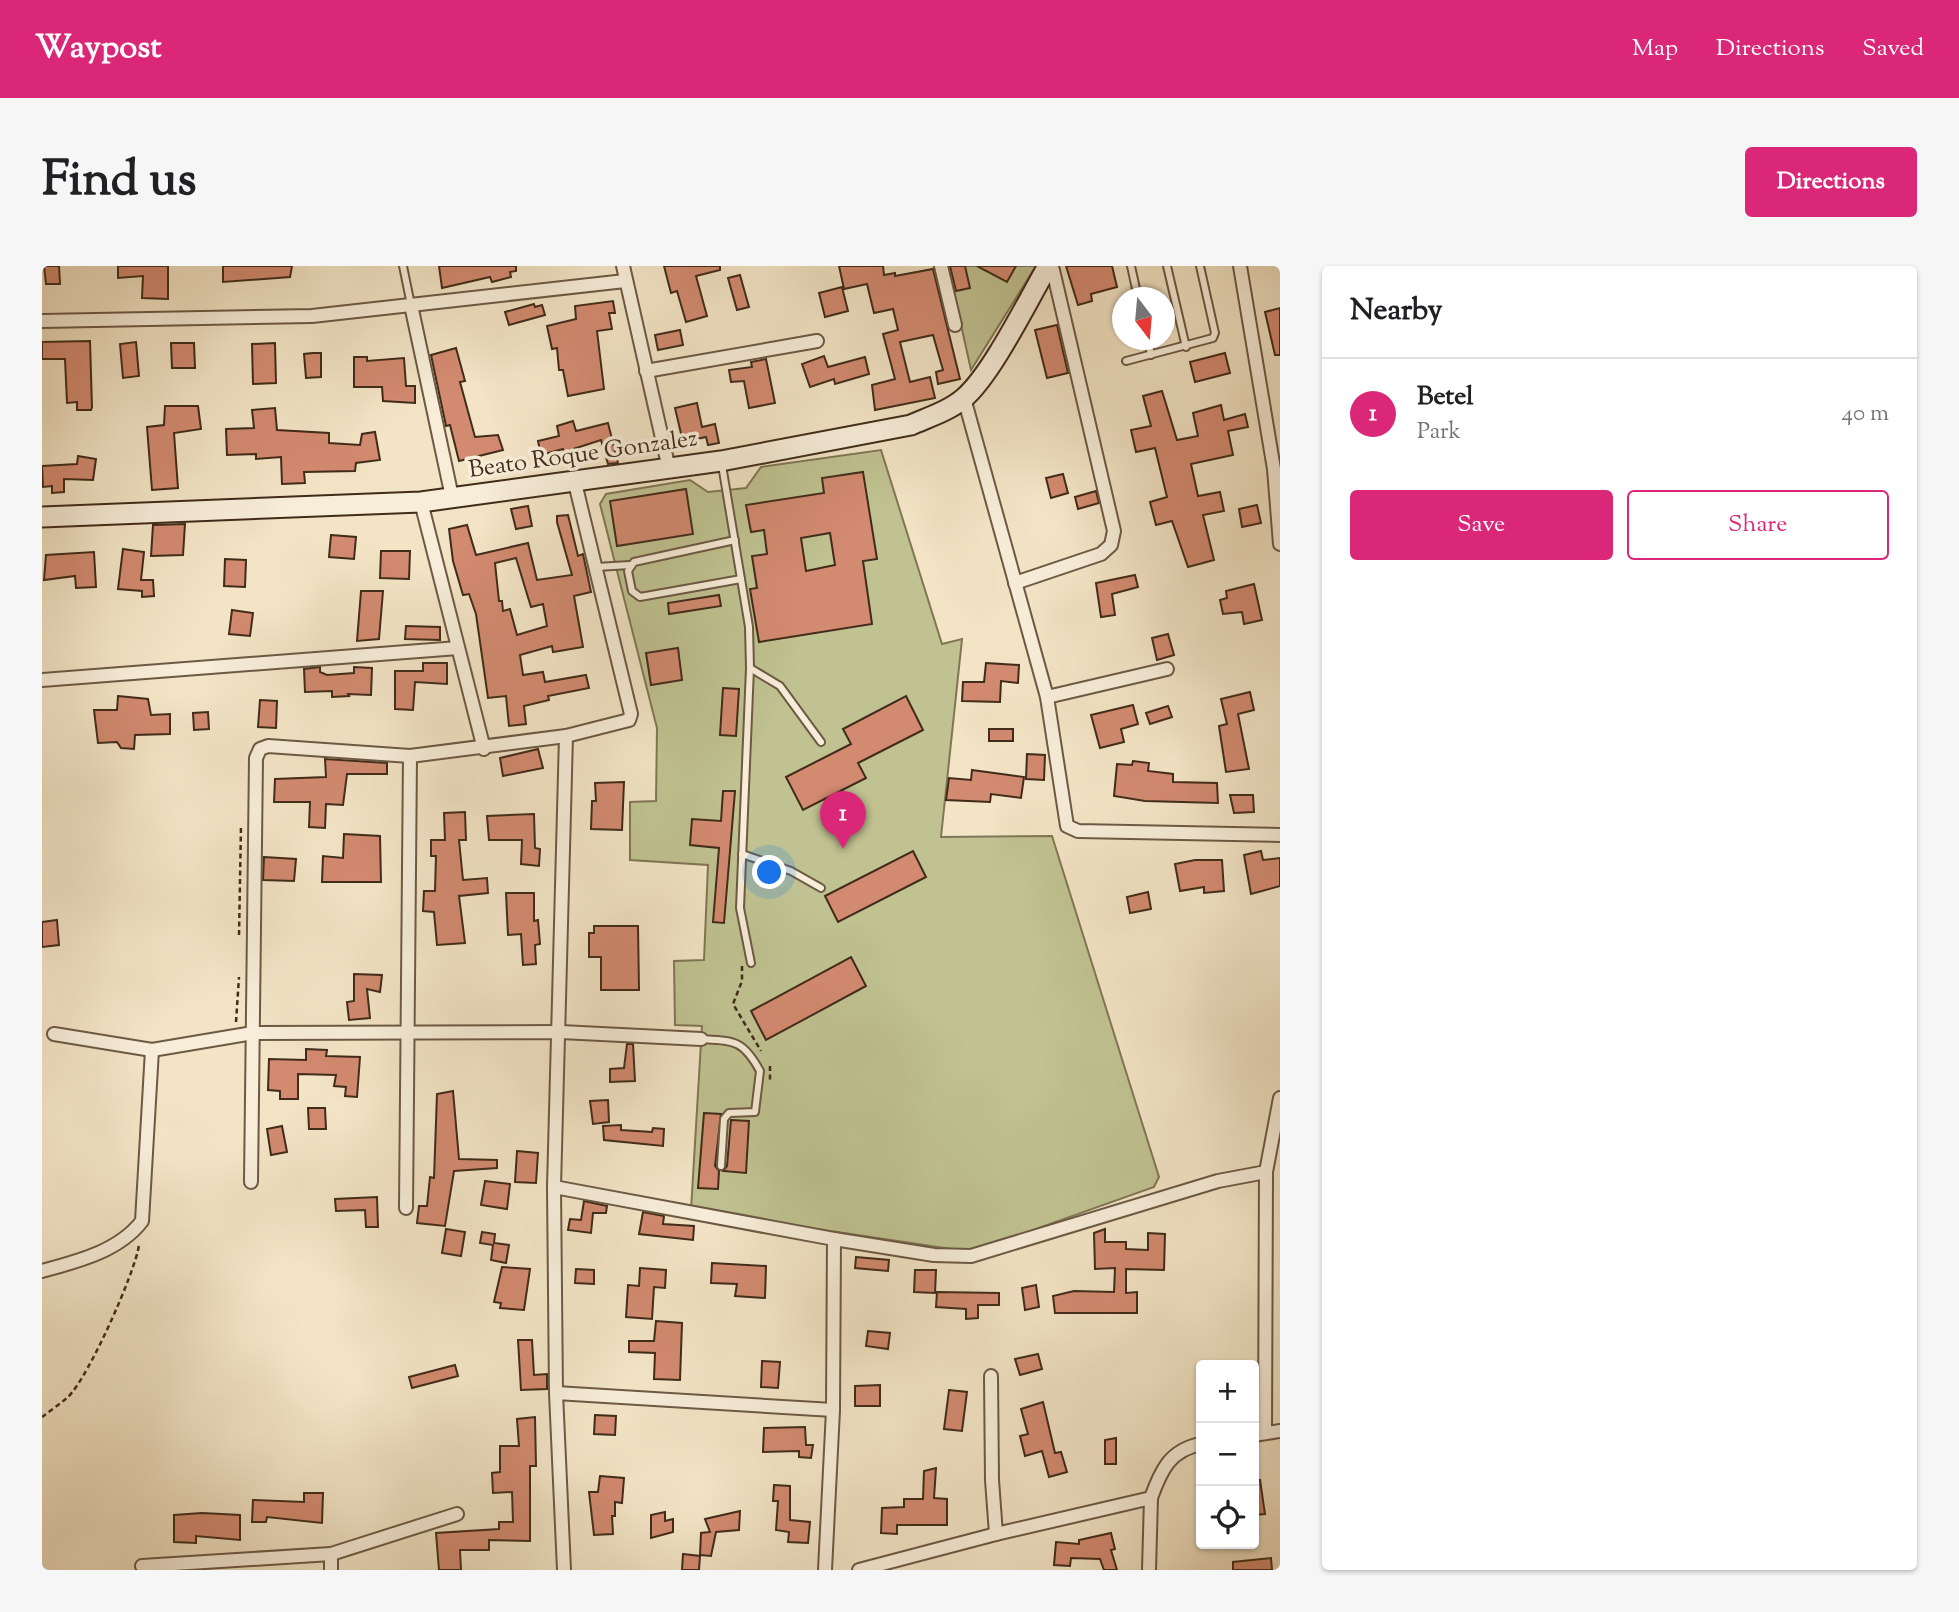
<!DOCTYPE html>
<html lang="en">
<head>
<meta charset="utf-8">
<style>
	body { margin:0; font-family:"Sorts Mill Goudy",serif; background:#f6f6f6; color:#202124 }
	.controls { position:absolute; right:21px; bottom:21px; display:grid; overflow:hidden; border-radius:7px; box-shadow:0 2px 5px #0004 }
	.controls button { width:63px; height:63px; display:grid; place-items:center; padding:0; border:0; border-bottom:2px solid #e0e0e0; background:#fff; color:#202124; font:35px sans-serif }
	.compass { position:absolute; left:1070px; top:21px; width:63px; height:63px; border-radius:50%; background:#fff; box-shadow:0 2px 5px #0004; rotate:164deg }
	.you { position:absolute; left:728px; top:607px; width:24px; height:24px; margin:-18px; border:5px solid #fff; border-radius:50%; background:#1a73e8; box-shadow:0 0 0 10px #1a73e833 }
	.badge { display:grid; place-items:center; width:46px; height:46px; border-radius:50%; background:#db2777; color:#fff; font-size:23px; font-weight:700 }
	.pin { position:absolute; translate:-50% -58px; filter:drop-shadow(0 2px 4px #0008) }
	.pin::after { content:''; position:absolute; top:37px; width:24px; height:21px; background:inherit; clip-path:polygon(0 0,100% 0,50% 100%) }
	.list { margin:0; padding:0; list-style:none }
	h2 { display:flex; justify-content:space-between; align-items:center; height:91px; margin:0; padding:0 28px; font-size:30px }
	h2 small { font-size:23px; font-weight:400; color:#757577 }
	.list li { display:grid; grid-template-columns:46px 1fr auto; gap:21px; align-items:center; box-sizing:border-box; height:112px; padding:0 28px; border-top:2px solid #e0e0e0 }
	.list b { display:block; font-size:26px; white-space:nowrap }
	.list p { margin:0; font-size:23px; white-space:nowrap; color:#757577 }
	.list em { font-size:23px; font-style:normal; color:#757577 }
	.actions { display:flex; gap:14px; padding:21px 28px }
	.actions a { flex:1; padding:16px 0; border:2px solid #db2777; border-radius:7px; text-align:center; font-size:24px; color:#db2777 }
	.actions .main { background:#db2777; color:#fff }
	.icon { flex:none; width:38px; height:38px; fill:none; stroke:currentColor; stroke-width:2; stroke-linecap:round; stroke-linejoin:round }
	.map { position:relative; flex:none; width:1238px; height:1304px; overflow:hidden; border-radius:7px }
	header { display:flex; align-items:center; gap:42px; box-sizing:border-box; height:98px; padding:0 35px; background:#db2777; color:#fff }
	header strong { font-size:33px }
	nav { display:flex; gap:38px; margin-inline-start:auto; font-size:24px }
	.intro { display:flex; align-items:center; justify-content:space-between; box-sizing:border-box; height:168px; padding:0 42px }
	h1 { margin:0; font-size:49px }
	.button { padding:18px 32px; border-radius:7px; background:#db2777; color:#fff; font-size:24px; font-weight:700 }
	main { display:flex; gap:42px; padding:0 42px }
	aside { flex:1; background:#fff; border-radius:7px; box-shadow:0 2px 5px #0004 }
	.map>svg:first-child { display:block }
</style>
</head>
<body>
<header>
<strong>Waypost</strong>
<nav><a>Map</a><a>Directions</a><a>Saved</a></nav>
</header>
<div class="intro"><h1>Find us</h1><a class="button">Directions</a></div>
<main>
<div class="map">
<svg width="1238" height="1304" viewBox="0 0 1238 1304">
	<rect width="100%" height="100%" fill="#f2e4c5"/>
	<filter id="stains"><feTurbulence type="fractalNoise" baseFrequency=".00286" numOctaves="4"/><feColorMatrix values="0 0 0 0 .2 0 0 0 0 .09 0 0 0 0 .02 0 0 0 .5 -.17"/></filter>
	<radialGradient id="worn" r=".72"><stop offset=".6" stop-color="#630" stop-opacity="0"/><stop offset="1" stop-color="#630" stop-opacity=".3"/></radialGradient>
	<!-- green -->
	<g fill="#c0c291" stroke="#807655" stroke-width="2">
		<polygon points="906,0 994,0 929,104"/>
		<polygon points="839,184 900,378 920,373 899,571 1010,570 1117,911 1112,921 929,986 649,944 660,760 633,759 632,695 662,694 666,599 588,594 588,536 614,535 615,462 558,238 564,228 648,214 666,226 704,222 719,201"/>
	</g>
	<!-- building -->
	<g fill="#d28a70" stroke="#412b19" stroke-width="2" fill-rule="evenodd">
		<polygon points="2,0 17,0 18,18 4,18"/>
		<polygon points="76,0 126,0 126,33 100,32 101,10 76,12"/>
		<polygon points="181,0 250,0 248,11 181,16"/>
		<polygon points="397,0 474,0 474,5 468,6 469,11 450,16 448,11 400,22"/>
		<polygon points="622,0 678,0 678,4 654,10 665,50 644,56 635,25 629,27"/>
		<polygon points="797,0 841,0 842,9 853,7 853,10 891,3 918,113 896,118 894,106 901,104 891,69 858,76 868,116 888,111 893,132 833,144 830,119 853,113 841,68 856,64 851,43 832,47 825,18 802,23"/>
		<polygon points="908,0 923,0 928,22 914,25"/>
		<polygon points="935,0 974,0 965,16"/>
		<polygon points="1024,0 1070,0 1075,21 1049,28 1050,35 1036,39"/>
		<polygon points="698,9 707,41 695,44 686,12"/>
		<polygon points="800,21 806,45 783,51 777,27"/>
		<polygon points="571,35 573,47 567,47 570,63 555,65 562,123 526,130 521,104 517,104 515,82 510,83 505,60 534,53 533,40"/>
		<polygon points="492,38 493,41 500,39 503,49 467,59 463,46"/>
		<polygon points="1238,42 1238,89 1233,89 1223,46"/>
		<polygon points="1015,59 1026,107 1005,112 993,64"/>
		<polygon points="638,64 641,79 616,84 613,69"/>
		<polygon points="48,75 50,141 49,144 35,144 35,136 25,137 23,93 0,93 0,76"/>
		<polygon points="94,76 97,110 81,112 78,78"/>
		<polygon points="129,77 152,77 153,102 130,102"/>
		<polygon points="233,77 234,117 211,118 210,78"/>
		<polygon points="414,82 423,115 418,116 433,171 456,169 461,184 417,195 408,159 404,160 389,89"/>
		<polygon points="271,87 279,87 279,111 264,112 262,88"/>
		<polygon points="1183,87 1188,107 1153,116 1148,96"/>
		<polygon points="782,90 786,101 823,91 827,108 793,118 792,113 768,121 760,98"/>
		<polygon points="312,91 325,91 325,95 362,92 364,120 373,120 373,137 341,135 340,121 312,121"/>
		<polygon points="724,93 733,137 707,142 702,115 689,116 687,104 710,101 709,96"/>
		<polygon points="1120,125 1135,174 1156,170 1151,147 1179,139 1182,154 1203,148 1206,161 1186,165 1191,189 1149,198 1156,230 1178,226 1182,245 1161,249 1172,294 1146,301 1130,255 1114,259 1108,236 1125,231 1113,182 1094,186 1089,164 1109,160 1101,130"/>
		<polygon points="655,137 660,161 673,158 677,177 666,179 664,171 641,176 633,142"/>
		<polygon points="123,140 156,140 159,163 132,167 136,222 110,224 105,161 122,159"/>
		<polygon points="233,142 235,164 287,167 287,177 318,179 320,168 333,166 338,194 314,197 313,205 262,206 263,217 240,218 239,191 214,193 214,188 185,189 184,163 212,162 210,144"/>
		<polygon points="531,155 534,165 566,157 576,197 566,198 559,174 522,186 521,183 499,189 496,175 517,170 515,160"/>
		<polygon points="36,190 54,193 51,214 22,213 22,226 10,227 10,220 1,221 0,200 35,198"/>
		<path d="M821,206L835,293L821,295L830,358L717,376L708,323L715,322L710,290L725,288L722,264L709,266L704,239L782,227L780,212ZM788,267L793,299L764,305L759,272Z"/>
		<polygon points="1021,208 1026,227 1009,232 1004,212"/>
		<polygon points="644,223 651,268 575,280 568,235"/>
		<polygon points="1054,225 1057,237 1036,243 1033,231"/>
		<polygon points="1215,239 1219,257 1200,261 1197,243"/>
		<polygon points="486,240 490,260 474,263 469,243"/>
		<path d="M526,249L536,290L541,288L549,326L532,330L541,381L511,386L510,380L478,389L481,409L501,406L503,416L544,409L547,422L506,430L507,434L482,440L484,458L467,460L464,430L446,432L434,348L427,328L421,329L411,295L407,263L425,259L434,289L486,277L495,314L530,309L515,256V250ZM474,292L489,341L501,338L505,360L475,369L468,343L461,345L460,335H457L453,297Z"/>
		<polygon points="143,258 141,289 109,290 111,259"/>
		<polygon points="289,269 314,271 312,293 287,291"/>
		<polygon points="81,283 102,286 99,314 111,314 112,330 100,331 100,325 76,323"/>
		<polygon points="339,285 368,285 367,313 338,312"/>
		<polygon points="52,286 54,321 34,322 33,310 2,314 4,289"/>
		<polygon points="183,293 204,294 203,321 182,320"/>
		<polygon points="1093,309 1096,321 1070,328 1073,349 1059,351 1054,317"/>
		<polygon points="1212,318 1220,354 1202,358 1200,346 1181,348 1178,334 1185,332 1184,325"/>
		<polygon points="319,325 341,325 337,373 315,375"/>
		<polygon points="677,329 679,340 627,348 626,337"/>
		<polygon points="190,344 211,347 208,370 187,368"/>
		<polygon points="364,360 398,361 398,374 363,373"/>
		<polygon points="1126,368 1132,389 1115,394 1110,372"/>
		<polygon points="636,382 640,414 609,419 604,387"/>
		<polygon points="381,397 405,397 405,418 373,416 371,444 353,443 353,405 381,405"/>
		<polygon points="944,397 977,399 976,417 959,415 958,436 920,435 921,416 942,416"/>
		<polygon points="278,401 278,406 285,409 312,407 312,401 330,402 329,429 306,428 307,430 290,431 290,425 263,426 262,403"/>
		<polygon points="681,422 697,423 694,470 678,469"/>
		<polygon points="1208,426 1212,444 1196,448 1207,503 1184,506 1177,460 1185,458 1179,433"/>
		<polygon points="76,430 106,433 109,449 128,448 128,468 93,469 92,483 79,482 75,476 56,477 52,444 75,444"/>
		<polygon points="864,430 881,464 816,497 824,512 761,544 744,511 809,478 801,463"/>
		<polygon points="218,434 235,435 234,462 216,461"/>
		<polygon points="1091,439 1096,458 1079,463 1082,476 1058,482 1049,449"/>
		<polygon points="1126,440 1130,451 1108,458 1104,447"/>
		<polygon points="166,446 167,463 152,464 151,447"/>
		<rect x="947" y="463" width="24" height="12"/>
		<polygon points="496,483 501,502 461,510 458,492"/>
		<polygon points="985,488 1003,489 1002,514 984,513"/>
		<polygon points="283,493 345,497 345,508 305,508 301,539 284,538 283,562 267,561 268,536 232,536 233,513 284,511"/>
		<polygon points="1091,495 1107,497 1106,505 1131,508 1131,516 1175,517 1176,537 1103,535 1072,530 1075,498 1090,499"/>
		<polygon points="930,504 982,511 979,532 949,528 948,536 904,534 907,512 929,514"/>
		<polygon points="582,516 580,564 549,563 550,535 554,535 553,517"/>
		<polygon points="681,525 693,525 682,657 671,656 677,582 648,579 650,553 679,555"/>
		<polygon points="1188,529 1211,529 1212,546 1192,547"/>
		<polygon points="423,546 424,574 417,574 421,614 445,612 446,627 417,630 423,677 395,679 392,646 381,645 382,625 393,625 394,590 389,590 389,574 403,574 402,547"/>
		<polygon points="492,548 493,582 498,583 497,600 479,598 480,574 447,574 445,550"/>
		<polygon points="302,568 338,570 339,616 280,616 281,590 301,592"/>
		<polygon points="871,585 884,611 796,656 783,630"/>
		<polygon points="1219,585 1221,594 1238,592 1238,620 1209,628 1202,589"/>
		<polygon points="222,591 254,593 252,615 221,614"/>
		<polygon points="1153,594 1180,594 1182,625 1162,627 1162,621 1138,625 1133,598"/>
		<polygon points="1106,626 1109,643 1088,647 1085,631"/>
		<polygon points="464,627 492,627 492,655 496,654 498,678 493,679 494,698 481,699 479,668 466,669"/>
		<polygon points="15,654 17,679 0,681 0,656"/>
		<polygon points="552,660 596,660 597,724 559,724 559,691 547,691 547,667 552,667"/>
		<polygon points="809,691 824,720 724,774 709,745"/>
		<polygon points="312,708 340,709 338,726 325,723 328,752 307,754 305,736 312,735"/>
		<polygon points="585,778 591,778 593,815 568,816 568,803 582,802"/>
		<polygon points="264,783 285,784 284,790 318,791 315,831 303,830 304,821 292,820 294,809 256,808 256,833 238,833 238,825 226,824 227,793 264,794"/>
		<polygon points="411,825 417,893 455,894 455,902 412,905 403,960 375,957 377,940 385,940 388,911 392,912 395,828"/>
		<polygon points="566,834 567,856 551,858 548,835"/>
		<polygon points="266,842 283,842 284,863 267,863"/>
		<polygon points="662,847 679,848 673,900 677,905 676,923 656,922"/>
		<polygon points="689,854 707,855 704,907 681,905 685,900"/>
		<polygon points="579,859 579,864 610,866 611,862 622,863 621,880 562,874 561,860"/>
		<polygon points="240,860 245,886 229,889 225,863"/>
		<polygon points="475,885 496,887 494,917 473,916"/>
		<polygon points="443,915 468,918 465,943 439,939"/>
		<polygon points="335,931 336,961 324,961 323,944 294,945 293,933"/>
		<polygon points="542,935 565,940 564,947 551,947 549,967 526,964 528,953 539,954"/>
		<polygon points="601,946 622,950 621,958 652,960 651,974 597,968"/>
		<polygon points="404,963 423,966 419,990 400,987"/>
		<polygon points="1063,963 1063,976 1084,976 1084,983 1106,984 1106,967 1123,968 1122,1004 1084,1003 1084,1027 1095,1026 1095,1047 1013,1047 1011,1030 1032,1025 1072,1026 1073,1002 1053,1003 1052,967"/>
		<polygon points="440,966 453,968 452,977 467,979 464,997 449,994 451,979 438,977"/>
		<polygon points="814,991 847,994 846,1005 813,1002"/>
		<polygon points="670,997 724,1000 723,1032 693,1030 695,1018 669,1017"/>
		<polygon points="460,1001 488,1003 482,1044 458,1042 459,1037 452,1036"/>
		<polygon points="598,1002 624,1004 623,1022 612,1021 610,1053 584,1051 586,1019 597,1020"/>
		<polygon points="534,1003 552,1004 552,1018 533,1017"/>
		<polygon points="873,1004 894,1004 893,1027 872,1026"/>
		<polygon points="994,1019 997,1041 983,1044 980,1022"/>
		<polygon points="895,1026 957,1027 957,1039 936,1039 936,1052 924,1053 924,1043 894,1041"/>
		<polygon points="614,1055 640,1057 638,1114 612,1113 613,1087 587,1086 587,1075 612,1075"/>
		<polygon points="826,1065 848,1067 846,1083 824,1080"/>
		<polygon points="476,1074 490,1074 492,1109 505,1108 505,1123 479,1124"/>
		<polygon points="996,1088 1000,1103 978,1109 973,1093"/>
		<polygon points="720,1095 738,1096 736,1122 719,1121"/>
		<polygon points="413,1099 416,1110 370,1122 367,1111"/>
		<polygon points="838,1119 838,1140 813,1140 813,1120"/>
		<polygon points="907,1124 925,1126 920,1165 902,1163"/>
		<polygon points="1001,1136 1013,1187 1019,1186 1025,1206 1007,1211 1000,1185 983,1190 978,1170 986,1168 979,1143"/>
		<polygon points="553,1149 574,1150 573,1169 552,1168"/>
		<polygon points="493,1151 494,1200 488,1200 488,1275 447,1274 447,1284 418,1284 419,1304 397,1304 394,1267 457,1263 457,1256 471,1256 470,1226 451,1227 450,1207 458,1206 458,1180 477,1180 475,1153"/>
		<polygon points="763,1161 764,1179 771,1179 769,1192 757,1191 757,1185 721,1186 722,1162"/>
		<polygon points="1074,1172 1074,1198 1063,1198 1063,1174"/>
		<polygon points="894,1202 892,1232 905,1233 905,1259 855,1259 855,1268 839,1267 840,1242 862,1241 862,1233 881,1233 882,1205"/>
		<polygon points="558,1210 582,1212 580,1237 573,1236 573,1250 570,1250 571,1268 552,1269 547,1226 556,1226"/>
		<polygon points="1218,1214 1223,1248 1212,1249 1212,1215"/>
		<polygon points="732,1219 748,1220 748,1254 768,1256 766,1277 746,1276 747,1266 734,1264 736,1235 731,1235"/>
		<polygon points="262,1227 281,1227 280,1257 225,1251 224,1256 210,1256 211,1234 262,1236"/>
		<polygon points="698,1245 697,1264 674,1266 669,1290 658,1289 659,1267 668,1266 663,1253"/>
		<polygon points="623,1246 623,1255 631,1253 631,1266 609,1272 609,1249"/>
		<polygon points="160,1247 198,1249 198,1274 154,1270 154,1277 132,1276 132,1249"/>
		<polygon points="1069,1267 1073,1283 1069,1284 1075,1304 1062,1304 1058,1293 1029,1292 1028,1300 1012,1299 1014,1276 1037,1278 1037,1274"/>
		<polygon points="641,1288 658,1290 657,1304 640,1304"/>
		<polygon points="1229,1292 1230,1304 1191,1304 1191,1296"/>
	</g>
	<g fill="none" stroke-linecap="round" stroke-linejoin="round">
		<defs>
			<g id="lane">
				<polyline points="361,0 369,39"/>
				<polyline points="1089,0 1096,32"/>
				<polyline points="1125,0 1144,81"/>
				<polyline points="1106,74 1109,89"/>
				<polyline points="1084,95 1171,72 1173,67 1158,0"/>
				<polyline points="680,199 707,361 708,402 698,642 709,697"/>
				<polyline points="693,274 592,296 586,305 590,325 598,331 699,313"/>
				<polyline points="554,301 588,299"/>
				<polyline points="708,402 738,420 779,476"/>
				<polyline points="700,588 749,605 779,622"/>
				<path d="M659,773C693,775 701,774 718,805L713,846L687,847L682,853L679,900"/>
			</g>
			<g id="street">
				<polyline points="581,0 627,203"/>
				<polyline points="899,0 913,59"/>
				<polyline points="1198,0 1232,203 1238,278"/>
				<polyline points="369,39 410,231"/>
				<polyline points="0,55 270,50 583,15"/>
				<polyline points="604,105 775,75"/>
				<polyline points="922,132 1005,431 1025,560 1036,565 1238,569"/>
				<polyline points="379,236 442,483"/>
				<polyline points="973,317 1059,288 1069,279 1072,265 1010,0"/>
				<polyline points="0,414 416,382"/>
				<polyline points="1005,431 1125,403"/>
				<polyline points="12,768 110,784 211,767 519,766 659,773"/>
				<polyline points="209,916 214,492 218,483 226,480 368,490 524,470 587,454 589,448 533,217"/>
				<polyline points="512,921 792,973 791,1144 783,1304"/>
				<polyline points="364,942 368,490"/>
				<polyline points="792,973 892,989 929,990 1176,915 1224,906"/>
				<path d="M0,1005C37,995 77,985 100,955L110,784"/>
				<polyline points="949,1110 950,1214 954,1268"/>
				<polyline points="514,1127 791,1144"/>
				<polyline points="1223,1167 1224,906 1238,832"/>
				<polyline points="1212,1169 1238,1165"/>
				<path d="M1109,1232C1119,1204 1128,1184 1159,1178"/>
				<polyline points="100,1300 289,1288"/>
				<polyline points="289,1304 289,1288 415,1248"/>
				<polyline points="522,1304 514,1127 512,921 524,470"/>
				<polyline points="817,1304 954,1268 1109,1232 1107,1304"/>
			</g>
			<path id="secondary" d="M0,251L379,236L679,195L869,159C887,151 907,145 922,132C950,108 986,34 1006,0"/>
		</defs>
		<!-- lane casing -->
		<use href="#lane" stroke="#6d5944" stroke-width="10"/>
		<!-- street casing -->
		<use href="#street" stroke="#6d5944" stroke-width="16"/>
		<!-- secondary casing -->
		<use href="#secondary" stroke="#412b19" stroke-width="23"/>
		<!-- path -->
		<g stroke="#412b19" stroke-width="2.5" stroke-dasharray="5 3.5" stroke-linecap="butt">
			<polyline points="197,669 199,560"/>
			<polyline points="700,700 700,715 691,738 719,785"/>
			<polyline points="194,756 197,711"/>
			<polyline points="728,800 728,817"/>
			<path d="M0,1151C8,1145 18,1138 26,1131C46,1112 93,1007 97,979"/>
		</g>
		<!-- lane -->
		<use href="#lane" stroke="#f7edd9" stroke-width="6"/>
		<!-- street -->
		<use href="#street" stroke="#f7edd9" stroke-width="12"/>
		<!-- secondary -->
		<use href="#secondary" stroke="#f7edd9" stroke-width="19"/>
	</g>
	<g text-anchor="middle" dominant-baseline="central" stroke-width="7" stroke-linejoin="round" paint-order="stroke">
		<!-- street labels -->
		<g font-size="24" fill="#412b19" stroke="#f7edd9">
			<text transform="translate(541 189) rotate(-8)">Beato Roque Gonzalez</text>
		</g>
	</g>
	<rect width="100%" height="100%" filter="url(#stains)"/>
	<rect width="100%" height="100%" fill="url(#worn)"/>
</svg>
<div class="controls">
<button>+</button>
<button>−</button>
<button><svg class="icon" aria-label="locate" viewBox="0 0 24 24"><circle cx="12" cy="12" r="6"/><path d="M12 2v4M12 18v4M2 12h4M18 12h4"/></svg></button>
</div>
<svg class="compass" viewBox="-18 -18 36 36"><path d="M0-13l5 13h-10z" fill="#e53935"/><path d="M0 13l5-13h-10z" fill="#757577"/></svg>
<div class="you"></div>
<div class="pin badge" style="left:801px;top:583px">1</div>
</div>
<aside>
<h2>Nearby<small></small></h2>
<ul class="list">
<li><span class="badge">1</span><div><b>Betel</b><p>Park</p></div><em>40 m</em></li>
</ul>
<div class="actions"><a class="main">Save</a><a>Share</a></div>
</aside>
</main>
</body>
</html>
